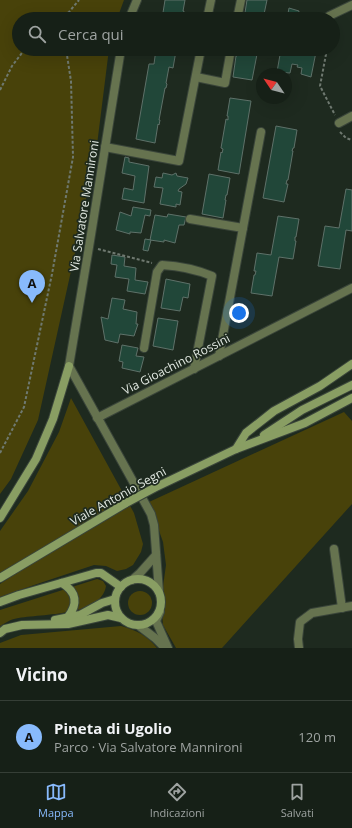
<!DOCTYPE html>
<html lang="it">
<head>
<meta charset="utf-8">
<style>
	body { margin:0; font-family:"Open Sans",sans-serif; background:#1f2820; color:#f1f3f6 }
	.compass { position:absolute; left:256px; top:68px; width:36px; height:36px; border-radius:50%; background:#162017; box-shadow:0 4px 16px #0002; rotate:305deg }
	.you { position:absolute; left:239px; top:313px; width:14px; height:14px; margin:-10px; border:3px solid #fff; border-radius:50%; background:#1a73e8; box-shadow:0 0 0 6px #1a73e833 }
	.badge { display:grid; place-items:center; width:26px; height:26px; border-radius:50%; background:#88bafc; color:#111; font-size:13px; font-weight:700 }
	.pin { position:absolute; translate:-50% -33px; filter:drop-shadow(0 1px 2px #0008) }
	.pin::after { content:''; position:absolute; top:21px; width:14px; height:12px; background:inherit; clip-path:polygon(0 0,100% 0,50% 100%) }
	.list { margin:0; padding:0; list-style:none }
	h2 { display:flex; justify-content:space-between; align-items:center; height:52px; margin:0; padding:0 16px; font-size:17px }
	h2 small { font-size:13px; font-weight:400; color:#9ea3a1 }
	.list li { display:grid; grid-template-columns:26px 1fr auto; gap:12px; align-items:center; box-sizing:border-box; height:72px; padding:0 16px; border-top:1px solid #353e36 }
	.list b { display:block; font-size:15px; white-space:nowrap }
	.list p { margin:0; font-size:13px; white-space:nowrap; color:#9ea3a1 }
	.list em { font-size:13px; font-style:normal; color:#9ea3a1 }
	.icon { flex:none; width:22px; height:22px; fill:none; stroke:currentColor; stroke-width:2; stroke-linecap:round; stroke-linejoin:round }
	.map { position:relative; flex:none; width:352px; height:648px; overflow:hidden }
	.search { position:absolute; background:#162017; box-shadow:0 4px 16px #0002; left:12px; right:12px; top:12px; height:44px; display:flex; align-items:center; gap:10px; box-sizing:border-box; padding:0 14px; border-radius:22px; color:#9ea3a1; font-size:15px }
	.sheet { height:124px; background:#162017 }
	nav { display:flex; justify-content:space-around; align-items:center; box-sizing:border-box; height:56px; border-top:1px solid #353e36; background:#162017; font-size:11px; color:#9ea3a1 }
	nav a { display:grid; justify-items:center; gap:2px }
	nav .on { color:#88bafc }
	.map>svg:first-child { display:block }
</style>
</head>
<body>
<div class="map">
<svg width="352" height="648" viewBox="0 0 352 648">
	<rect width="100%" height="100%" fill="#1e2a1f"/>
	<!-- green -->
	<g fill="#48420a">
		<polygon points="0,0 124,0 117,19 19,19 19,49 109,49 97,145 77,244 38,420 11,479 0,494"/>
		<polygon points="71,398 134,513 143,544 141,552 133,565 126,569 117,571 106,566 94,565 37,584 0,597 0,584 9,578 0,576 0,531 28,491 59,432"/>
		<polygon points="344,412 352,421 352,504 222,648 176,648 163,625 161,601 166,565 163,542 149,502"/>
		<path d="M97,579L103,581L106,586C101,618 37,613 14,619C9,620 4,624 0,626V610Z"/>
		<circle cx="140" cy="603" r="12"/>
		<path d="M121,626C138,631 146,635 157,648H0V643L21,635Z"/>
	</g>
	<!-- building -->
	<g fill="#214739" stroke="#5e7169">
		<polygon points="165,0 185,0 183,11 184,11 182,19 162,19"/>
		<polygon points="247,0 267,0 263,19 244,19"/>
		<polygon points="289,8 299,11 298,18 302,19 287,19"/>
		<polygon points="309,13 322,14 321,19 308,19"/>
		<polygon points="156,49 178,49 177,52 176,51 173,68 169,67 166,83 167,84 166,88 165,88 159,120 160,120 159,125 158,124 155,143 136,139 149,64 154,64"/>
		<polygon points="238,49 258,49 252,80 233,77 236,56 237,56"/>
		<polygon points="281,49 314,49 313,52 316,52 311,77 301,74 302,68 297,67 298,65 292,64 290,73 277,72"/>
		<polygon points="230,98 251,101 239,174 218,170 221,152 222,153 223,149 221,148 226,119 228,120 228,116 227,116"/>
		<polygon points="276,126 297,130 294,148 293,148 292,151 293,151 288,180 287,180 286,184 288,184 284,202 263,198"/>
		<polygon points="125,157 129,158 129,162 149,166 144,203 122,199 124,188 133,190 135,176 122,173"/>
		<polygon points="163,173 172,175 176,173 177,176 188,178 186,184 179,189 178,191 182,192 180,205 176,204 176,207 160,204 163,188 154,187 156,177 162,178"/>
		<polygon points="209,174 230,178 227,195 226,195 225,200 226,200 223,218 202,214"/>
		<polygon points="346,189 352,190 352,231 346,230 340,269 318,266 325,226 339,228"/>
		<polygon points="133,207 151,210 150,216 145,215 141,233 130,232 130,234 116,230 120,212 131,216"/>
		<polygon points="168,214 186,217 184,225 179,225 175,243 164,240 164,242 150,240 155,215 167,217"/>
		<polygon points="278,216 299,219 296,237 295,237 295,241 296,241 293,259 279,257 272,296 251,293 254,275 255,275 256,271 254,271 257,253 271,255"/>
		<polygon points="145,239 151,240 148,251 143,250"/>
		<polygon points="112,255 125,257 124,266 136,268 135,280 148,282 145,294 127,291 129,279 115,277 117,265 111,264"/>
		<polygon points="166,279 190,284 188,298 183,297 180,311 161,308"/>
		<polygon points="112,298 125,300 123,309 137,312 136,324 138,324 134,336 120,334 118,343 105,340 101,317 108,319"/>
		<polygon points="158,318 178,321 173,350 153,346"/>
		<polygon points="122,345 138,348 136,356 144,357 140,372 122,368 123,362 119,361"/>
	</g>
	<g fill="none" stroke-linecap="round" stroke-linejoin="round">
		<defs>
			<g id="minor">
				<polyline points="329,16 352,5"/>
				<polyline points="207,19 211,0"/>
				<polyline points="237,19 241,0"/>
				<polyline points="196,77 225,83 231,49"/>
				<polyline points="339,123 352,116"/>
				<polyline points="105,147 179,161 201,49"/>
				<polyline points="190,219 243,228"/>
				<path d="M144,348L157,272L162,265C180,266 195,269 212,276L194,369"/>
				<polyline points="219,356 261,132"/>
				<polyline points="97,418 352,288"/>
				<polyline points="334,549 342,608"/>
				<polyline points="299,648 298,639 300,622 312,613 352,606"/>
			</g>
			<g id="tertiary">
				<polyline points="129,19 137,0"/>
				<polyline points="121,49 89,247 69,366 151,514 154,525 159,592"/>
				<polyline points="132,580 140,573 156,555"/>
				<polyline points="160,612 156,621 168,648"/>
				<polyline points="138,625 155,638 165,648"/>
			</g>
			<g id="secondary">
				<polyline points="264,435 302,410 352,385"/>
				<polyline points="236,449 246,433 274,411 320,386 352,364"/>
				<polyline points="154,488 236,449 305,423 352,398"/>
				<polyline points="0,518 36,459 53,419 69,366"/>
				<polyline points="0,578 126,503"/>
				<circle cx="138" cy="602" r="23"/>
				<path d="M62,583C77,592 78,604 68,617"/>
				<polyline points="0,602 19,595 96,573 101,573 121,587"/>
				<polyline points="55,620 80,615 102,603 115,599"/>
				<polyline points="0,633 5,629 22,625 68,624 108,615 121,618"/>
			</g>
		</defs>
		<!-- minor casing -->
		<use href="#minor" stroke="#3a453a" stroke-width="10"/>
		<!-- tertiary casing -->
		<use href="#tertiary" stroke="#3a453a" stroke-width="10"/>
		<!-- secondary casing -->
		<use href="#secondary" stroke="#3a453a" stroke-width="10"/>
		<!-- path -->
		<g stroke="#6f7970" stroke-width="2" stroke-dasharray="3 2" stroke-linecap="butt">
			<polyline points="60,19 69,12 79,0"/>
			<polyline points="65,19 68,13"/>
			<polyline points="327,49 320,86 335,115"/>
			<polyline points="0,90 12,66 25,49"/>
			<polyline points="340,132 346,138 352,140"/>
			<polyline points="98,249 152,263"/>
			<polyline points="0,453 24,407 52,274 73,157 71,81 66,49"/>
		</g>
		<!-- minor -->
		<use href="#minor" stroke="#66734f" stroke-width="8"/>
		<!-- tertiary -->
		<use href="#tertiary" stroke="#66734f" stroke-width="8"/>
		<!-- secondary -->
		<use href="#secondary" stroke="#899e63" stroke-width="8"/>
		<defs>
			<polyline id="secondary-bridge" points="126,503 154,488"/>
		</defs>
		<!-- secondary-bridge casing -->
		<use href="#secondary-bridge" stroke="#3a453a" stroke-width="10" stroke-linecap="butt"/>
		<!-- secondary-bridge -->
		<use href="#secondary-bridge" stroke="#899e63" stroke-width="8"/>
	</g>
	<g text-anchor="middle" dominant-baseline="central" stroke-width="3.5" stroke-linejoin="round" paint-order="stroke">
		<!-- street labels -->
		<g font-size="12" fill="#e3eae3" stroke="#1e2a1f">
			<text transform="translate(84 206) rotate(-81)">Via Salvatore Mannironi</text>
			<text transform="translate(176 364) rotate(-27)">Via Gioachino Rossini</text>
			<text transform="translate(118 496) rotate(-29)">Viale Antonio Segni</text>
		</g>
	</g>
</svg>
<svg class="compass" viewBox="-18 -18 36 36"><path d="M0-13l5 13h-10z" fill="#e53935"/><path d="M0 13l5-13h-10z" fill="#9ea3a1"/></svg>
<div class="you"></div>
<div class="pin badge" style="left:32px;top:303px">A</div>
<div class="search"><svg class="icon" aria-label="search" viewBox="0 0 24 24"><circle cx="10" cy="10" r="6"/><path d="M15 15l6 6"/></svg>Cerca qui</div>
</div>
<section class="sheet">
<h2>Vicino<small></small></h2>
<ul class="list">
<li><span class="badge">A</span><div><b>Pineta di Ugolio</b><p>Parco · Via Salvatore Mannironi</p></div><em>120 m</em></li>
</ul>
</section>
<nav>
<a class="on"><svg class="icon" aria-label="map" viewBox="0 0 24 24"><path d="M3 6l6-2 6 2 6-2v14l-6 2-6-2-6 2zM9 4v14M15 6v14"/></svg>Mappa</a>
<a><svg class="icon" aria-label="directions" viewBox="0 0 24 24"><path d="M12 3l9 9-9 9-9-9zM9 14v-3h6M13 9l2 2-2 2"/></svg>Indicazioni</a>
<a><svg class="icon" aria-label="saved" viewBox="0 0 24 24"><path d="M7 4h10v16l-5-4-5 4z"/></svg>Salvati</a>
</nav>
</body>
</html>
